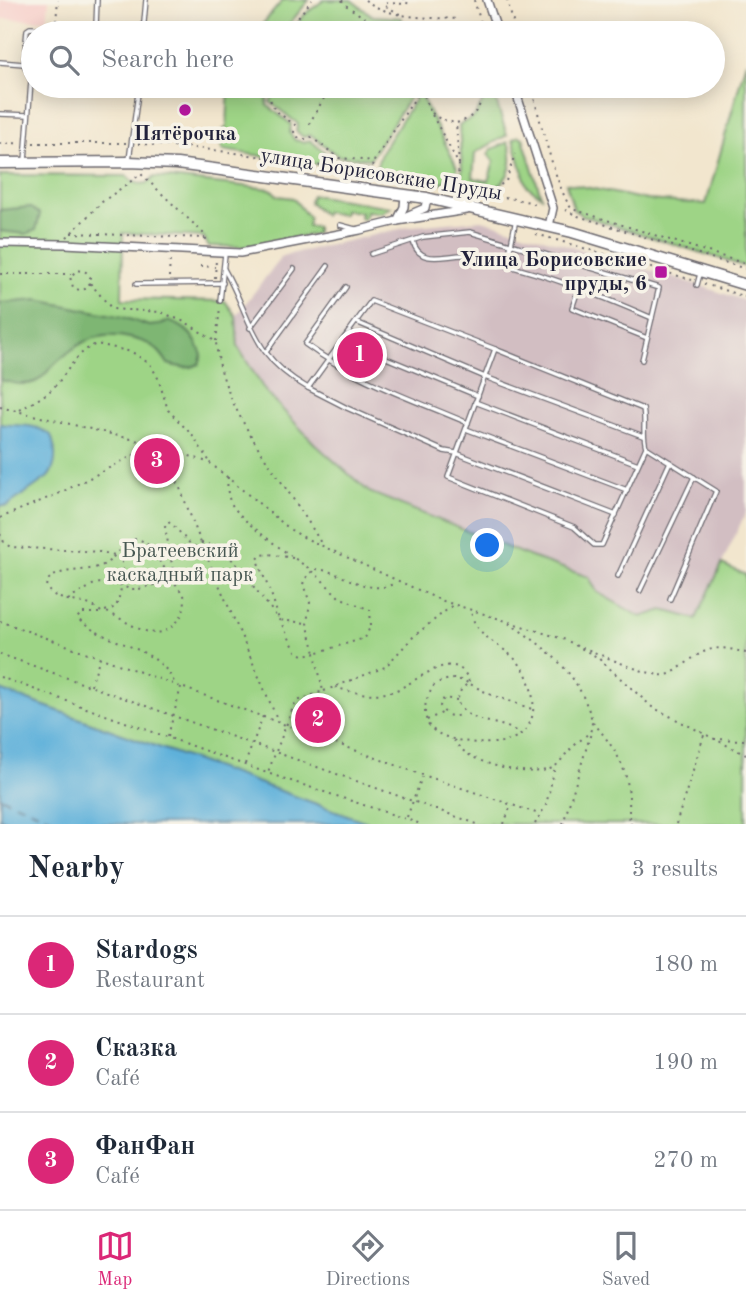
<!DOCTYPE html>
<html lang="en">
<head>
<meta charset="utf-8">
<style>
	body { margin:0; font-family:"Old Standard TT",serif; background:#f2f2f3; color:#1f2937 }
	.you { position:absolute; left:488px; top:546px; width:24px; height:24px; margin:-18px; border:5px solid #fff; border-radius:50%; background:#1a73e8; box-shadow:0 0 0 10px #1a73e833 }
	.badge { display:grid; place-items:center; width:46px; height:46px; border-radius:50%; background:#db2777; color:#fff; font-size:23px; font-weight:700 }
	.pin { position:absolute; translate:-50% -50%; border:4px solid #fff; box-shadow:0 2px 7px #0006 }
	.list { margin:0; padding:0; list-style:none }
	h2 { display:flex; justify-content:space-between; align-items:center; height:91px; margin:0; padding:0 28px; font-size:30px }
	h2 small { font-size:23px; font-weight:400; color:#747a83 }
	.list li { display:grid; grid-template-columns:46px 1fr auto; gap:21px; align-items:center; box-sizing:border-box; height:98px; padding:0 28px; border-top:2px solid #e0e1e3 }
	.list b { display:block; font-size:26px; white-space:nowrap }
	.list p { margin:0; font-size:23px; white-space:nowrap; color:#747a83 }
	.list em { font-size:23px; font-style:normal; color:#747a83 }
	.icon { flex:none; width:38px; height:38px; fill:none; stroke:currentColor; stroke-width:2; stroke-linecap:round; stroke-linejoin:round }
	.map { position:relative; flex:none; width:746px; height:824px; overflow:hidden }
	.search { position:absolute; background:#fff; box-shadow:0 4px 18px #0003; left:21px; right:21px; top:21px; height:77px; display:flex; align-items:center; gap:18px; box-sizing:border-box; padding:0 24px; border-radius:38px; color:#747a83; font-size:26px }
	.sheet { height:385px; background:#fff }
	nav { display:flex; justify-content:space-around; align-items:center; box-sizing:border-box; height:98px; border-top:2px solid #e0e1e3; background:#fff; font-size:19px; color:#747a83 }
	nav a { display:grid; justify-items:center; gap:4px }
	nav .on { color:#db2777 }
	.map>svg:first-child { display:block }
</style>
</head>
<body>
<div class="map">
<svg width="746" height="824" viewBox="0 0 746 824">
	<rect width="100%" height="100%" fill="#f7f3e8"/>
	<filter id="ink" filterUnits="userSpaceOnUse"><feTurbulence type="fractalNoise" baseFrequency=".0143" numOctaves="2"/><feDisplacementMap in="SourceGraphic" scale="14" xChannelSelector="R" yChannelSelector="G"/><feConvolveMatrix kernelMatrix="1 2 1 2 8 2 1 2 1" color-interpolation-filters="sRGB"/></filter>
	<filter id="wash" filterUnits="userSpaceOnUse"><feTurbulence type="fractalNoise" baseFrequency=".00686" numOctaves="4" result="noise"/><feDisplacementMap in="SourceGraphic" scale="28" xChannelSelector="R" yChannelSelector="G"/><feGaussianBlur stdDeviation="1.57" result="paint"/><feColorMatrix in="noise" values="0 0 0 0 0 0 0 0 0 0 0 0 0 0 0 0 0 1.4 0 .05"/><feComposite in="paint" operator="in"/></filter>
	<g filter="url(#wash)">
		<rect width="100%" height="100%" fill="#f2e6ce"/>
		<!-- built -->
		<polygon fill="#f7d0cb" points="0,0 49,0 47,20 0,19"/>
		<!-- industrial -->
		<polygon fill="#d2bec2" points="482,220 677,278 746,301 746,512 696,619 664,610 641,617 597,592 589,577 531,557 369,492 315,444 265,391 238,347 236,316 282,256 413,226"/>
		<!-- green -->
		<g fill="#9ed486" stroke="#607b60" stroke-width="2">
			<polygon points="283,0 309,0 282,33 255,33"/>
			<polygon points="324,0 351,0 373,16 402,18 402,32 411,33 414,27 418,26 424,29 425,33 288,33 305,14"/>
			<polygon points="746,61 746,267 584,216 574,210 566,183 647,200 706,204"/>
			<polygon points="229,86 268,86 267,105 291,124 290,133 295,140 304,142 310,140 334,160 369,163 368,172 222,150 221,132 227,127"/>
			<polygon points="278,86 417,86 370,159 338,156 311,135 303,137 296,131 298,124 270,102"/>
			<polygon points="417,96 421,96 453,159 457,168 456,182 445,180 444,183 375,172 381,152"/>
			<path d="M492,96L495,98L507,135L475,153L473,178L488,181L494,162L488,154L492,149L508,142C515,160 511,180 493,189L460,183L462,169L459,125L475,116L484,99Z"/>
			<polygon points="519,136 523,138 541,196 527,186 513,139"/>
			<path d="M0,175L127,176C134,184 143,186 151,181L154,177L169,178L271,189L278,196L293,198L309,218L308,226L316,227V234L243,247L208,246L204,237L123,233L122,299L225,301L236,316L238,347L265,391L315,444L369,492L531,557L589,577L597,592L641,617L663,610L696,619L722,564L746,575V824H372L0,690Z"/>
			<polygon points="312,195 391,207 382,213 367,211 364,219 360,218 361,212 344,210 343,215 325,212 324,215 309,202"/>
		</g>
		<!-- forest -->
		<g fill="#7eb673" stroke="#506c57" stroke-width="2">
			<polygon points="30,207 40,214 36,230 26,234 0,231 0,210"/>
			<path d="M38,300L123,317L149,326L158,325L168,321C188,327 195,337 202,355L199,364C188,370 179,367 168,364C158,347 149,342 130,338C96,330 77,343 53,366C48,370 43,378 37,381C25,387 12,383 0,380V303Z"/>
		</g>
		<!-- water -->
		<g fill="#5eb1da" stroke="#406a8a" stroke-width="2">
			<path d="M0,424C23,427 30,422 51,435C56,449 58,465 48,477L7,506H0Z"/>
			<polygon points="0,690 372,824 0,824"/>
		</g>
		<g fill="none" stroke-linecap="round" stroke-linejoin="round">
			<!-- ferry -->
			<g stroke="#375473" stroke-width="2" stroke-dasharray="9 7" stroke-linecap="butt">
				<polyline points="0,797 65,824"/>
				<polyline points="0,818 14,824"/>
			</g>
		</g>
	</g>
	<g filter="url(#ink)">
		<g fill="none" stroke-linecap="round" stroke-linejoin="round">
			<defs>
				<g id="service">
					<polyline points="143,33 146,0"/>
					<polyline points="0,62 24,64 31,81 25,161"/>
					<polyline points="24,64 27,30 30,28 93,30 96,26 97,0"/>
					<polyline points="0,114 28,115"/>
					<polyline points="129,160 139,86"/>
					<polyline points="340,225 355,229"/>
					<path d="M413,241C419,266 445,255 463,255C470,255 477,258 484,260C543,273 597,294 652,318"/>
					<polyline points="371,254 423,237 470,232 659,288 642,360"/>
					<polyline points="507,265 516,219"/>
					<path d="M224,269C253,320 250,355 308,388L371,301L495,349L448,477L574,527L594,545H602L646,447L716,491L670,599"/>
					<polyline points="136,284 223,283"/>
					<polyline points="697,285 700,274"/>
					<path d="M346,287L305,344C354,380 412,399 468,423"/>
					<polyline points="579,287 572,308 647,338"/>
					<polyline points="220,301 225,254"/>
					<polyline points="356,322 485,377 643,436"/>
					<polyline points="250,328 294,269"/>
					<polyline points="345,339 362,348 478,396"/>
					<path d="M495,349L643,409C646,422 642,433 646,447"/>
					<polyline points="266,352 328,266"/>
					<polyline points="308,388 347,408 444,451 456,453 616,515"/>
					<polyline points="475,402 638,464"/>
					<polyline points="466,429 627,490"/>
					<polyline points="618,576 670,462"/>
					<polyline points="640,591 694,477"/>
				</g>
				<g id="minor">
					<polyline points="487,0 498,33"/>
					<polyline points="514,86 553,208 549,226"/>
					<polyline points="404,217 425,208 427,198"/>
					<polyline points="397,221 404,207 405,195"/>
					<polyline points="0,243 65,244 240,253 360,230 397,221 467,210"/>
				</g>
				<polyline id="secondary" points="0,163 129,162 177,164 427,198 572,232 746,285"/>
			</defs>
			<!-- service casing -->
			<use href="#service" stroke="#6b676e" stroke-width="6"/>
			<!-- minor casing -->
			<use href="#minor" stroke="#6b676e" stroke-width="10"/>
			<!-- secondary casing -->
			<use href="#secondary" stroke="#6b676e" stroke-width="13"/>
			<!-- path -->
			<g stroke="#6b676e" stroke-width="2" stroke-dasharray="2 5" stroke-linecap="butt">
				<polyline points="342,0 344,4 387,33"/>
				<path d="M365,0C392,20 427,17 459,19"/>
				<polyline points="474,0 484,33"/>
				<polyline points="507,0 516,33"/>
				<polyline points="400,14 384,5 387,3 407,4 408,1 404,0"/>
				<polyline points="56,21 58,0"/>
				<polyline points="285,33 312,0"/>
				<polyline points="373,33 382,30"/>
				<path d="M271,86C267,110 277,111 295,125L294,132C297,139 304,141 311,137L339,158L374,161L423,86"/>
				<path d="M531,86C538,112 557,192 572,209L746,264"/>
				<polyline points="422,89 430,111 459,165 457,186"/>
				<polyline points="484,90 495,88"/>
				<polyline points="432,113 440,119 455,123"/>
				<polyline points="309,124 331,86"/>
				<polyline points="33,143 126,143"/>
				<polyline points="0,144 21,143"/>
				<path d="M138,144C195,146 252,155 308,164C382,175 456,188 530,202L534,205"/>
				<path d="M459,164L456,123C475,119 484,104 482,86"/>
				<polyline points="369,173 374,162"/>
				<polyline points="489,193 506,181 515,154"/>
				<polyline points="565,210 578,216 746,269"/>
				<polyline points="71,233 205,238"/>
				<polyline points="536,234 692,280"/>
				<polyline points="67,237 102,202 141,174 197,227 206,236 206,242"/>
				<polyline points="200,266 215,267"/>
				<polyline points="0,274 71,274"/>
				<polyline points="169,277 170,258"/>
				<polyline points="215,278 216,259"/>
				<path d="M90,283L85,289L79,290L73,287L70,277L77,270L86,272L90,277V283L112,309L161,312L187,323L216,342C222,416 287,481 322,545"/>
				<polyline points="704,284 746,297"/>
				<polyline points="216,341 220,308"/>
				<polyline points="0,407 164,447 210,463 291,530 305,538 440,600 566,640 597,657 652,707 746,755"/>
				<path d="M20,410C31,403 44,397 53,388C68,373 76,351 97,344L132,352L150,364L158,378L168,410L192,435L210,462"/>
				<polyline points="165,449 201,543 278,721"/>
				<path d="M228,477C227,486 227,495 231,503C241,523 295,558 315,573L339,597L370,610L371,625L365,638L315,653L307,623L310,602L303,585C304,578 309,575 314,569C341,569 367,598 395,583"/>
				<polyline points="0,518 60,493 154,445"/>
				<path d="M0,534L4,542L10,547L100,552L120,556C126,569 121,593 116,607L105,611"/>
				<polyline points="201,543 213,545 234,561 280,621 296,651 303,655 315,653 323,691 300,700 294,705 268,772"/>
				<polyline points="293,558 269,554 261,555 257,560 273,599 279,620 306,623"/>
				<path d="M68,600L96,583L121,585L129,589H139L165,582L173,570L165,527L168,522C182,530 185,546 203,549"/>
				<path d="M101,612C85,596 59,607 46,587L47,581C61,566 88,574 105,564C119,556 128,527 148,545L185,597C185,607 183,616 176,623C153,648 127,618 103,611"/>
				<path d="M99,613H82L77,618C106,646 158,644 175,684"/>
				<polyline points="0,621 423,775 539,814"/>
				<path d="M582,647C599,654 652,678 666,675C673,674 679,668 685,664C708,646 718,645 746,653"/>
				<polyline points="0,654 477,824"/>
				<polyline points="0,677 267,773 421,824"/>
				<polyline points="91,685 100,657"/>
				<path d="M335,687C351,693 374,696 390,692C412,688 456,640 470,684C458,677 448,678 435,684C426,698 421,710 429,726C439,737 455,740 469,742C517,749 546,729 528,679C516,645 474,643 471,610"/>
				<polyline points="324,691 385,667 414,636 453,605"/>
				<path d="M457,700L444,698L440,706C445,715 452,719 462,714"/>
				<polyline points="427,720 444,712"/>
				<path d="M593,722C622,757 633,777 628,824"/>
				<path d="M521,735C503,719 470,726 458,703C457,695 462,685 470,684L489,694L532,709"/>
				<polyline points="168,736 181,687"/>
				<polyline points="714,739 746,740"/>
				<path d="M454,740C464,763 532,780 554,767C559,764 562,758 566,754C573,746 582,739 590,732C594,723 591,715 587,706C573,667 539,642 505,621"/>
				<polyline points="245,764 263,716"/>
				<polyline points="630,816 631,824"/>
				<polyline points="407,817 422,777"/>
				<polyline points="504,824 511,805"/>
				<polyline points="535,824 546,805 555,767"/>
				<polyline points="563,824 591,733"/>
				<polyline points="676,824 704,735"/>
			</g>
			<!-- service -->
			<use href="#service" stroke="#fff" stroke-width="3.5"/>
			<!-- minor -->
			<use href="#minor" stroke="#fff" stroke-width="7"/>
			<!-- secondary -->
			<use href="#secondary" stroke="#fff" stroke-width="10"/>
		</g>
	</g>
	<!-- markers -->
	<g fill="#b5179e" stroke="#f7f3e8" stroke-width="2.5">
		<circle cx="185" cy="110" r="7"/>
		<rect x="654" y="265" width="14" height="14" rx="3.5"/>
	</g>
	<g text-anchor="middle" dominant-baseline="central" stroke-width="7" stroke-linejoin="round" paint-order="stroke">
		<!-- poi labels -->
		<g font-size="21" font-weight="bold" fill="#22223b" stroke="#f7f3e8">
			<text x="185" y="134">Пятёрочка</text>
			<text x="647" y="260" text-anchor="end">Улица Борисовские<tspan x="647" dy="24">пруды, 6</tspan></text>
		</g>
		<!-- street labels -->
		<g font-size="21" fill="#22223b" stroke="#f7f3e8">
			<text transform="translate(381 175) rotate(9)">улица Борисовские Пруды</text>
		</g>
		<!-- park labels -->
		<g font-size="21" fill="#475752" stroke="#f7f3e8">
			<text x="180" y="551">Братеевский<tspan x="180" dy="24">каскадный парк</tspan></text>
		</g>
	</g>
</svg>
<div class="you"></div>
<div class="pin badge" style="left:360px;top:355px">1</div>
<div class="pin badge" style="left:318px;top:720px">2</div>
<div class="pin badge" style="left:157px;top:461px">3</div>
<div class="search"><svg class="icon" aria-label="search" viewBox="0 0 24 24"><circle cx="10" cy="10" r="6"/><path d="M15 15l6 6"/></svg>Search here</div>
</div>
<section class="sheet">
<h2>Nearby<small>3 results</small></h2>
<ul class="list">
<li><span class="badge">1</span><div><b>Stardogs</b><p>Restaurant</p></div><em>180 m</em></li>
<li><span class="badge">2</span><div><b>Сказка</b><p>Café</p></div><em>190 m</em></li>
<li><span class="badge">3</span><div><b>ФанФан</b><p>Café</p></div><em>270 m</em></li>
</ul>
</section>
<nav>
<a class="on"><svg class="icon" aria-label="map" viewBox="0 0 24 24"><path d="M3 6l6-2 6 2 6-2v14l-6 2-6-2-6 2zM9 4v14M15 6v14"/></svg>Map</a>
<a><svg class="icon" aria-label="directions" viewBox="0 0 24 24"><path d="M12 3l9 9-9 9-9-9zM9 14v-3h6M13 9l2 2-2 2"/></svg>Directions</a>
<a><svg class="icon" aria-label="saved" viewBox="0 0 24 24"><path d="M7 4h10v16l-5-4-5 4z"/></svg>Saved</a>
</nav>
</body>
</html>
